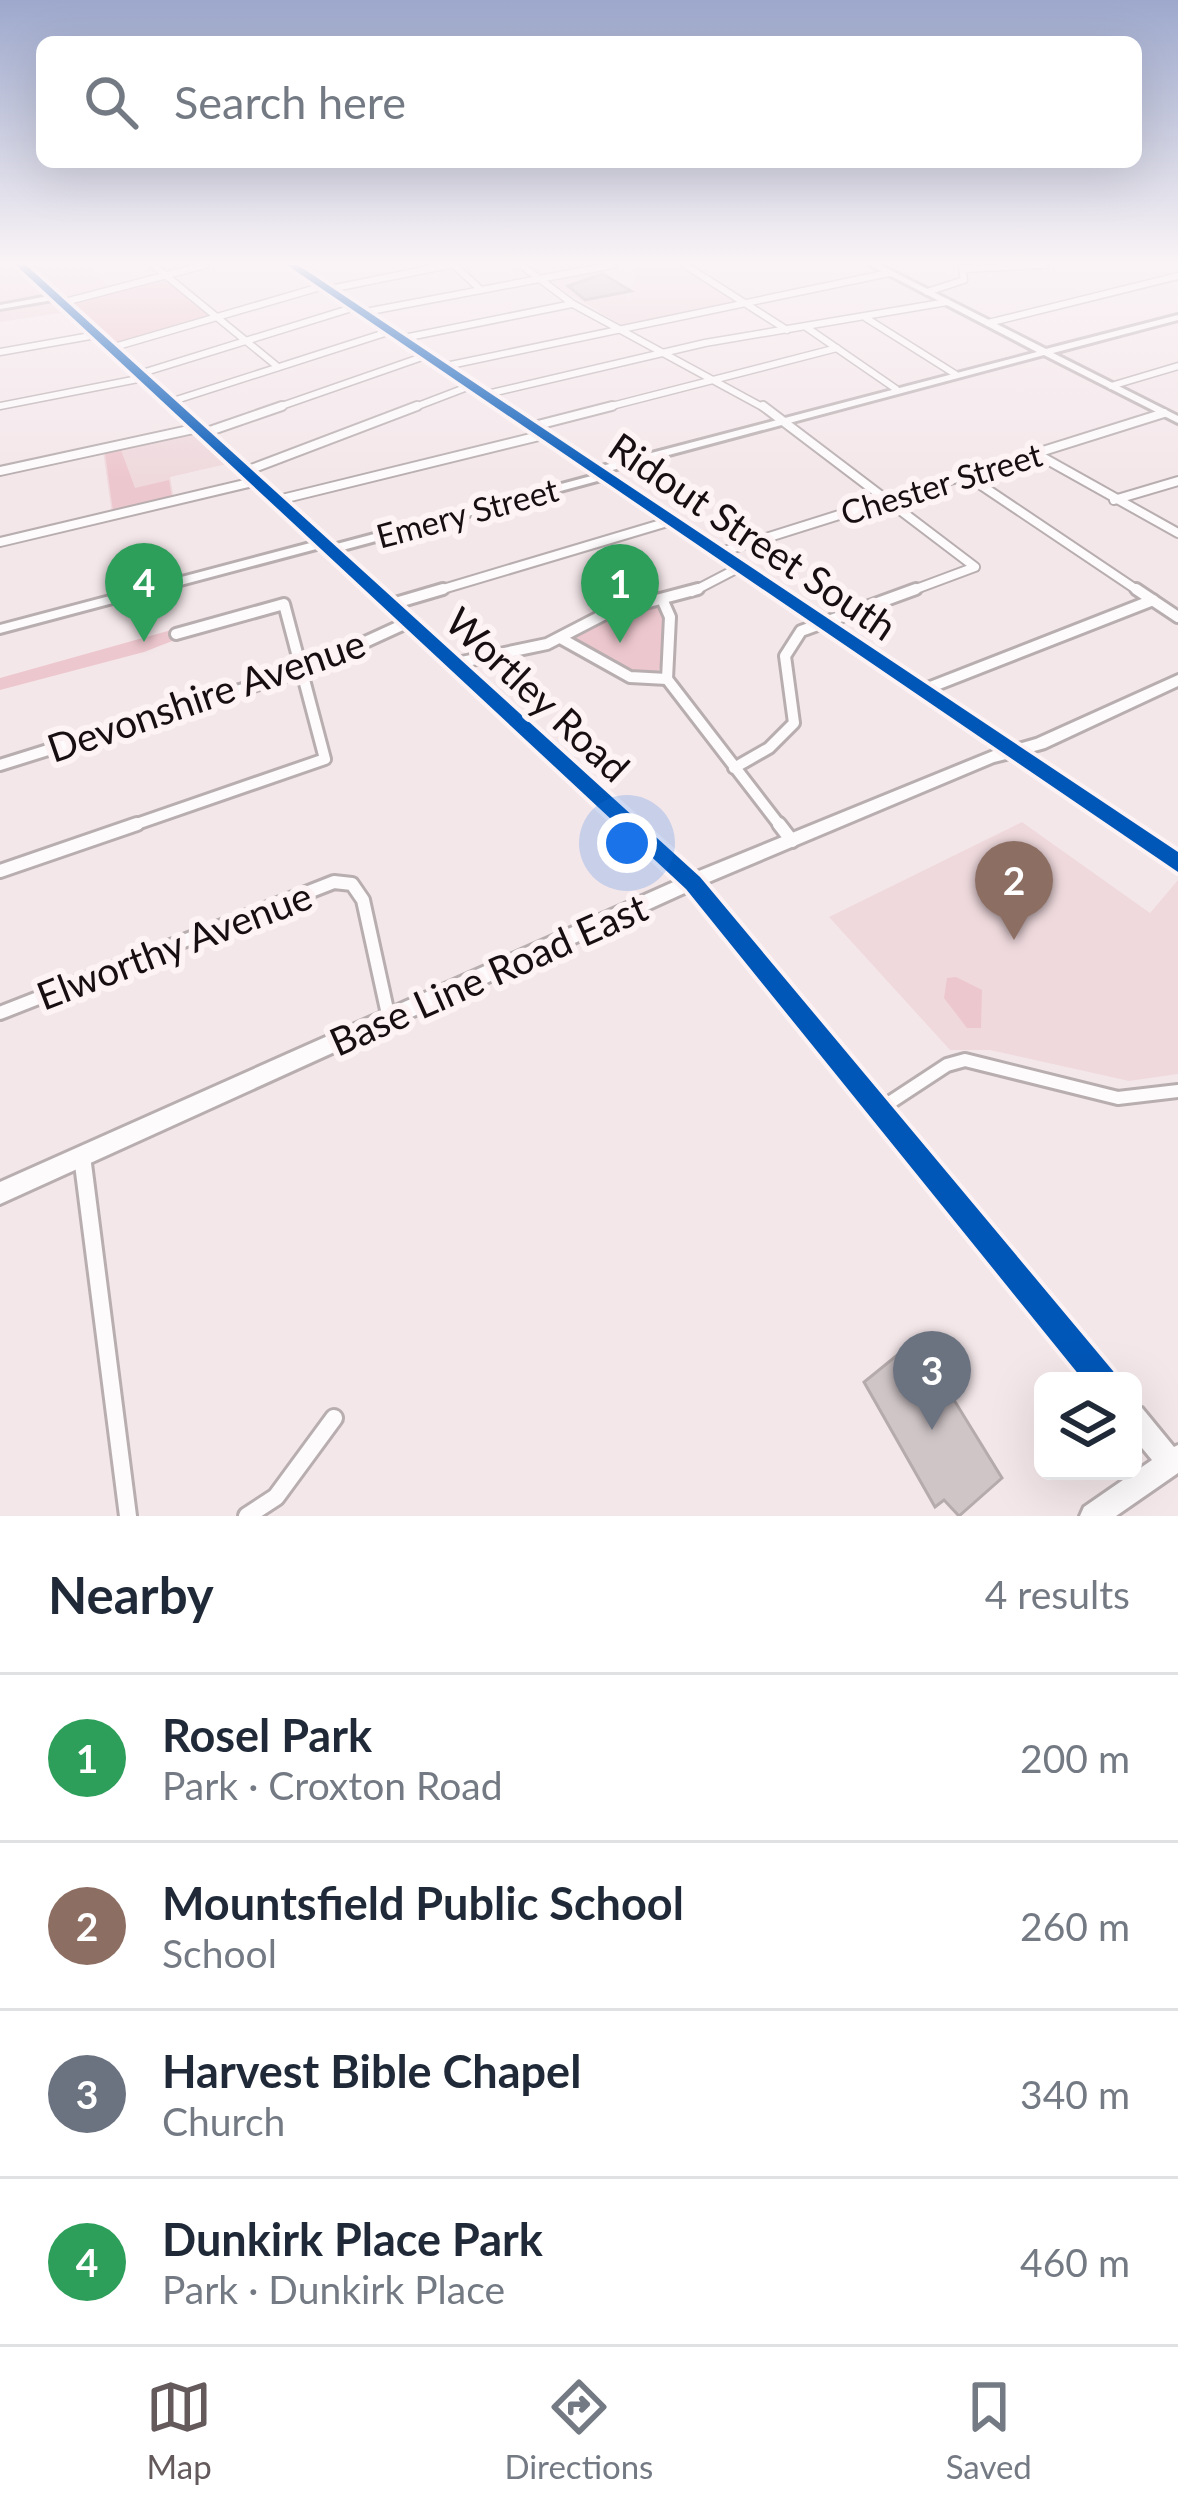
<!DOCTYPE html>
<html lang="en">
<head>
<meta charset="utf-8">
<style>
	body { margin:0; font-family:Lato,sans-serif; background:#f6f6f7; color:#1f2937 }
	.controls { position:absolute; right:36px; bottom:36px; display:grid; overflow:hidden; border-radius:18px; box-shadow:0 12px 48px #0002 }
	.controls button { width:108px; height:108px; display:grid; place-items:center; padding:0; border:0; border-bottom:3px solid #e0e1e3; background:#fff; color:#1f2937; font:60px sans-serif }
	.you { position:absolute; left:627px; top:843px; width:42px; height:42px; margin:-30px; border:9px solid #fff; border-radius:50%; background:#1a73e8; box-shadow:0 0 0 18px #1a73e833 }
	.badge { display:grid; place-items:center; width:78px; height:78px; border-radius:50%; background:#645a5c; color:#fff; font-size:39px; font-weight:700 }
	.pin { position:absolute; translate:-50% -99px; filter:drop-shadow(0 3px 6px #0008) }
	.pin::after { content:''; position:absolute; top:63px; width:42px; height:36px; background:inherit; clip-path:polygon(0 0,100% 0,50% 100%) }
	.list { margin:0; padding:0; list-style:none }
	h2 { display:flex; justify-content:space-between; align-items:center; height:156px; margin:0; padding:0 48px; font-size:51px }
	h2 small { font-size:39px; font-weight:400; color:#747a83 }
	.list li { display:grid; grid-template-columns:78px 1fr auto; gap:36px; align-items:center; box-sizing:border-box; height:168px; padding:0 48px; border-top:3px solid #e0e1e3 }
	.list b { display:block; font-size:45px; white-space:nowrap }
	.list p { margin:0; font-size:39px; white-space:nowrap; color:#747a83 }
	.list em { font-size:39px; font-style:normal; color:#747a83 }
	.icon { flex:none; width:66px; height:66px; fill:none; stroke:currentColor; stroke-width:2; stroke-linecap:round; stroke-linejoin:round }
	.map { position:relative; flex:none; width:1178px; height:1516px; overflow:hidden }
	.search { position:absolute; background:#fff; box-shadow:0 12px 48px #0002; left:36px; right:36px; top:36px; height:132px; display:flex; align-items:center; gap:30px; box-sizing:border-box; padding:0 42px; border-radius:18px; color:#747a83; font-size:45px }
	.sheet { height:828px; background:#fff }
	nav { display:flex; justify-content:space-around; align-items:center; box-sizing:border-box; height:168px; border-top:3px solid #e0e1e3; background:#fff; font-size:33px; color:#747a83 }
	nav a { display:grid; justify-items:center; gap:6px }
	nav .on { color:#645a5c }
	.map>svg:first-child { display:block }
</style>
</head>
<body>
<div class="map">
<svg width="1178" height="1516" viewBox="0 0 1178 1516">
	<rect width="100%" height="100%" fill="#f4e7ea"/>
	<!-- built -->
	<g fill="#efd9dd">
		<polygon points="0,265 86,265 110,288 66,312 0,322"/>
		<polygon points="638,265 679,265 735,302 623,326 548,281 602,271 632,292 625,294 630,299"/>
		<polygon points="196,431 231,463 170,477 174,499 112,514 103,451"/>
		<polygon points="1022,822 1150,913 1178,880 1178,1074 1129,1081 990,1050 950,1050 829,917"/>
	</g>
	<!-- green -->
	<g fill="#edc7ce">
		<polygon points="164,278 212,316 113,345 67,304"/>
		<polygon points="121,450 135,488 169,480 172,497 113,511 105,453"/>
		<polygon points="275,601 144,652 0,690 0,678"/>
		<path d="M655,604C671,619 666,659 656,676L638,674L573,639L606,618Z"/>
		<polygon points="956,977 982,990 981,1028 967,1028 944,998 947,978"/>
	</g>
	<!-- building -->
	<g fill="#cfc5c7" stroke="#b5abad" stroke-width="3">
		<polygon points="603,274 631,291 585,300 568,286"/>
		<polygon points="911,1344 926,1366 930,1361 1002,1478 959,1516 944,1500 935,1507 864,1382"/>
	</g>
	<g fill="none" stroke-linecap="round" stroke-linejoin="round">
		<defs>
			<g id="street-far4">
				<polyline points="153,265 278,367"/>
				<polyline points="454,265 481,290"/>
				<polyline points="521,265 573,304 766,409"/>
				<polyline points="685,265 787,330"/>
				<polyline points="964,269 1045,265"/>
				<polyline points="325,290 449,265"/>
				<polyline points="927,292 964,280 962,268"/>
				<polyline points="61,303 205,265"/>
				<polyline points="360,313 613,265"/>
				<polyline points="866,318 955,374"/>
				<polyline points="988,323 1178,276"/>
				<polyline points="806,327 896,389"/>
				<polyline points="399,339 572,304"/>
				<polyline points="111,348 320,287"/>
				<polyline points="0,352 96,335"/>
				<polyline points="441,367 889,273"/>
				<polyline points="139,374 352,308"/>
				<polyline points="1111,386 1178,366"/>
				<polyline points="483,395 705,343 947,302"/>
				<polyline points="170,402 388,332"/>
				<polyline points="0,406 143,378"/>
				<polyline points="273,409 425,356"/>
				<polyline points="410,409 470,386"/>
				<polyline points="600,409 837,348"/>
			</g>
			<g id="street-far3">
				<polyline points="763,406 975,567 908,592"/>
				<polyline points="530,427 612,406"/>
				<polyline points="204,433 282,406"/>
				<polyline points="1035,453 1178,533"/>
				<polyline points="0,471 198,428"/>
				<polyline points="246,471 417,406"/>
				<polyline points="966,475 1140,592"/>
				<polyline points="278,500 543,435"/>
				<polyline points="1114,500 1178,481"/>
				<polyline points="0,542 257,481"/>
				<polyline points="718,553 1164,413"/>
				<polyline points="433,592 671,521"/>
				<polyline points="692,592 740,567"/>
			</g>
			<g id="street-far2">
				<polyline points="1136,589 1178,617"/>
				<polyline points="662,599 670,617 667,679 781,827"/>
				<polyline points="392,604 443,589"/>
				<polyline points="562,639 630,677 667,679"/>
				<polyline points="457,663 547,644 607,613 698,589"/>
				<polyline points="923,690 1153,600"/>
				<polyline points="0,765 304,670 411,621"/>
				<polyline points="734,768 769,748 794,723 785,656 801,631 916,589"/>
				<polyline points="128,827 325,759 284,604 176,634"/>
			</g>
			<g id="street-far1">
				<polyline points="779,824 792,841"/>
				<polyline points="0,871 137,824"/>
				<polyline points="0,1013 334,882 352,884 363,900 389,1019"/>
				<polyline points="880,1109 947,1065 965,1060 1118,1098 1178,1091"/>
			</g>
			<g id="street">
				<polyline points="82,1156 128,1516"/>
				<polyline points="247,1516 276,1497 334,1418"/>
			</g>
			<g id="secondary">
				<path d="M16,265H25L333,545L595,475L287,265H297L598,467L1037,352L870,265H880L1046,349L1178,315V320L1053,353L1178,416V423L1044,355L605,472L1015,745L1036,739L1178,675V686L1045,748L1027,753L1178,854V870L1010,758L994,762L704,884L1112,1372L1115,1381H1087L689,891L0,1204V1182L678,880L320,548L0,633V625L314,542L53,300L0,309V305L49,296ZM601,480L998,749L694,873L339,551Z"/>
				<polygon points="1133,1405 1142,1408 1174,1447 1178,1445 1178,1473 1116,1516 1080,1516 1084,1507 1152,1460 1133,1437"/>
			</g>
		</defs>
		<!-- street-far4 casing -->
		<use href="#street-far4" stroke="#b8aeb0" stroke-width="9"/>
		<!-- street-far3 casing -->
		<use href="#street-far3" stroke="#b8aeb0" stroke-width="12"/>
		<!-- street-far2 casing -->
		<use href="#street-far2" stroke="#b8aeb0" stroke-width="16"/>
		<!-- street-far1 casing -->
		<use href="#street-far1" stroke="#b8aeb0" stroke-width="18"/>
		<!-- street casing -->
		<use href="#street" stroke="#b8aeb0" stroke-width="22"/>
		<!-- secondary casing -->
		<use href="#secondary" stroke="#b8aeb0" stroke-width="6"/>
		<!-- street-far4 -->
		<use href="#street-far4" stroke="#fdfbfc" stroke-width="6"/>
		<!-- street-far3 -->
		<use href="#street-far3" stroke="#fdfbfc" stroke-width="8"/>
		<!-- street-far2 -->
		<use href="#street-far2" stroke="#fdfbfc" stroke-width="10"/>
		<!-- street-far1 -->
		<use href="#street-far1" stroke="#fdfbfc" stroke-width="12"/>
		<!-- street -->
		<use href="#street" stroke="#fdfbfc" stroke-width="16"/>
		<!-- secondary -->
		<use href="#secondary" fill="#fdfbfc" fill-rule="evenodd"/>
		<defs>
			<g id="cycleway">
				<polygon points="16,265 26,265 700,877 1113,1371 1118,1381 1084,1381 686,889"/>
				<polygon points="287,265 298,265 1178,852 1178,872"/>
			</g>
		</defs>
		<!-- cycleway casing -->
		<use href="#cycleway" stroke="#fdf3f5" stroke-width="8"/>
		<!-- cycleway -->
		<use href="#cycleway" fill="#0057b8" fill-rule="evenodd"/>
	</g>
	<!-- sky -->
	<linearGradient id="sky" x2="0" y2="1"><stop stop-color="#9da8cc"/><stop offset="0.55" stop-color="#faf4f6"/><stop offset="1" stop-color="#faf4f6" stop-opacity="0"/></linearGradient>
	<rect width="1178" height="478" fill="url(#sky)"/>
	<g text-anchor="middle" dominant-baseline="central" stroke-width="12" stroke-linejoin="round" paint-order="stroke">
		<!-- far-street labels -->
		<g font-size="33" fill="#160e10" stroke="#fdf3f5">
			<text transform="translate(941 483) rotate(-17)">Chester Street</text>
			<text transform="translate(467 512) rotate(-15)">Emery Street</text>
		</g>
		<!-- street labels -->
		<g font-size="39" fill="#160e10" stroke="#fdf3f5">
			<text transform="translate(753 536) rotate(34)">Ridout Street South</text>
			<text transform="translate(538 694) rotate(43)">Wortley Road</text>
			<text transform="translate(206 695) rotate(-19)">Devonshire Avenue</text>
			<text transform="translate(174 945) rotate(-21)">Elworthy Avenue</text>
			<text transform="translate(488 974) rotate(-24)">Base Line Road East</text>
		</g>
	</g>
</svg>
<div class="controls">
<button><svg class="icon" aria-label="layers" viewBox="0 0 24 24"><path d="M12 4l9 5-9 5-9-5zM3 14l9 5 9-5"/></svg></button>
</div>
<div class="you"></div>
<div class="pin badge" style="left:620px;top:643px;background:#2e9e5b">1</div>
<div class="pin badge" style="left:1014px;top:940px;background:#8d6e63">2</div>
<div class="pin badge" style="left:932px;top:1430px;background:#6b7280">3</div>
<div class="pin badge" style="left:144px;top:642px;background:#2e9e5b">4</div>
<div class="search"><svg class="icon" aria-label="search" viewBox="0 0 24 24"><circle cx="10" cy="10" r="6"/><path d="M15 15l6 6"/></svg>Search here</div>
</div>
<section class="sheet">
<h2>Nearby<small>4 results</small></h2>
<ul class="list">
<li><span class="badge" style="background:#2e9e5b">1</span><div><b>Rosel Park</b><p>Park · Croxton Road</p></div><em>200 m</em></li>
<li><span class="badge" style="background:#8d6e63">2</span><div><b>Mountsfield Public School</b><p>School</p></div><em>260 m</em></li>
<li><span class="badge" style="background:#6b7280">3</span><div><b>Harvest Bible Chapel</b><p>Church</p></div><em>340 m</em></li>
<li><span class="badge" style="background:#2e9e5b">4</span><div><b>Dunkirk Place Park</b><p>Park · Dunkirk Place</p></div><em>460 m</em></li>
</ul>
</section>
<nav>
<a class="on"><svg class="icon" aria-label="map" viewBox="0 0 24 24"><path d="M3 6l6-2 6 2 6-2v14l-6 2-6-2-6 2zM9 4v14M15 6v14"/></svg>Map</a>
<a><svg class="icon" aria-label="directions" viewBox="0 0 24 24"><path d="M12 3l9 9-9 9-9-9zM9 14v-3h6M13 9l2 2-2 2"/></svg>Directions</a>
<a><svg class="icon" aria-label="saved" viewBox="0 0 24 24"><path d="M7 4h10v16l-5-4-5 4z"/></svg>Saved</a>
</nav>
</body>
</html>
